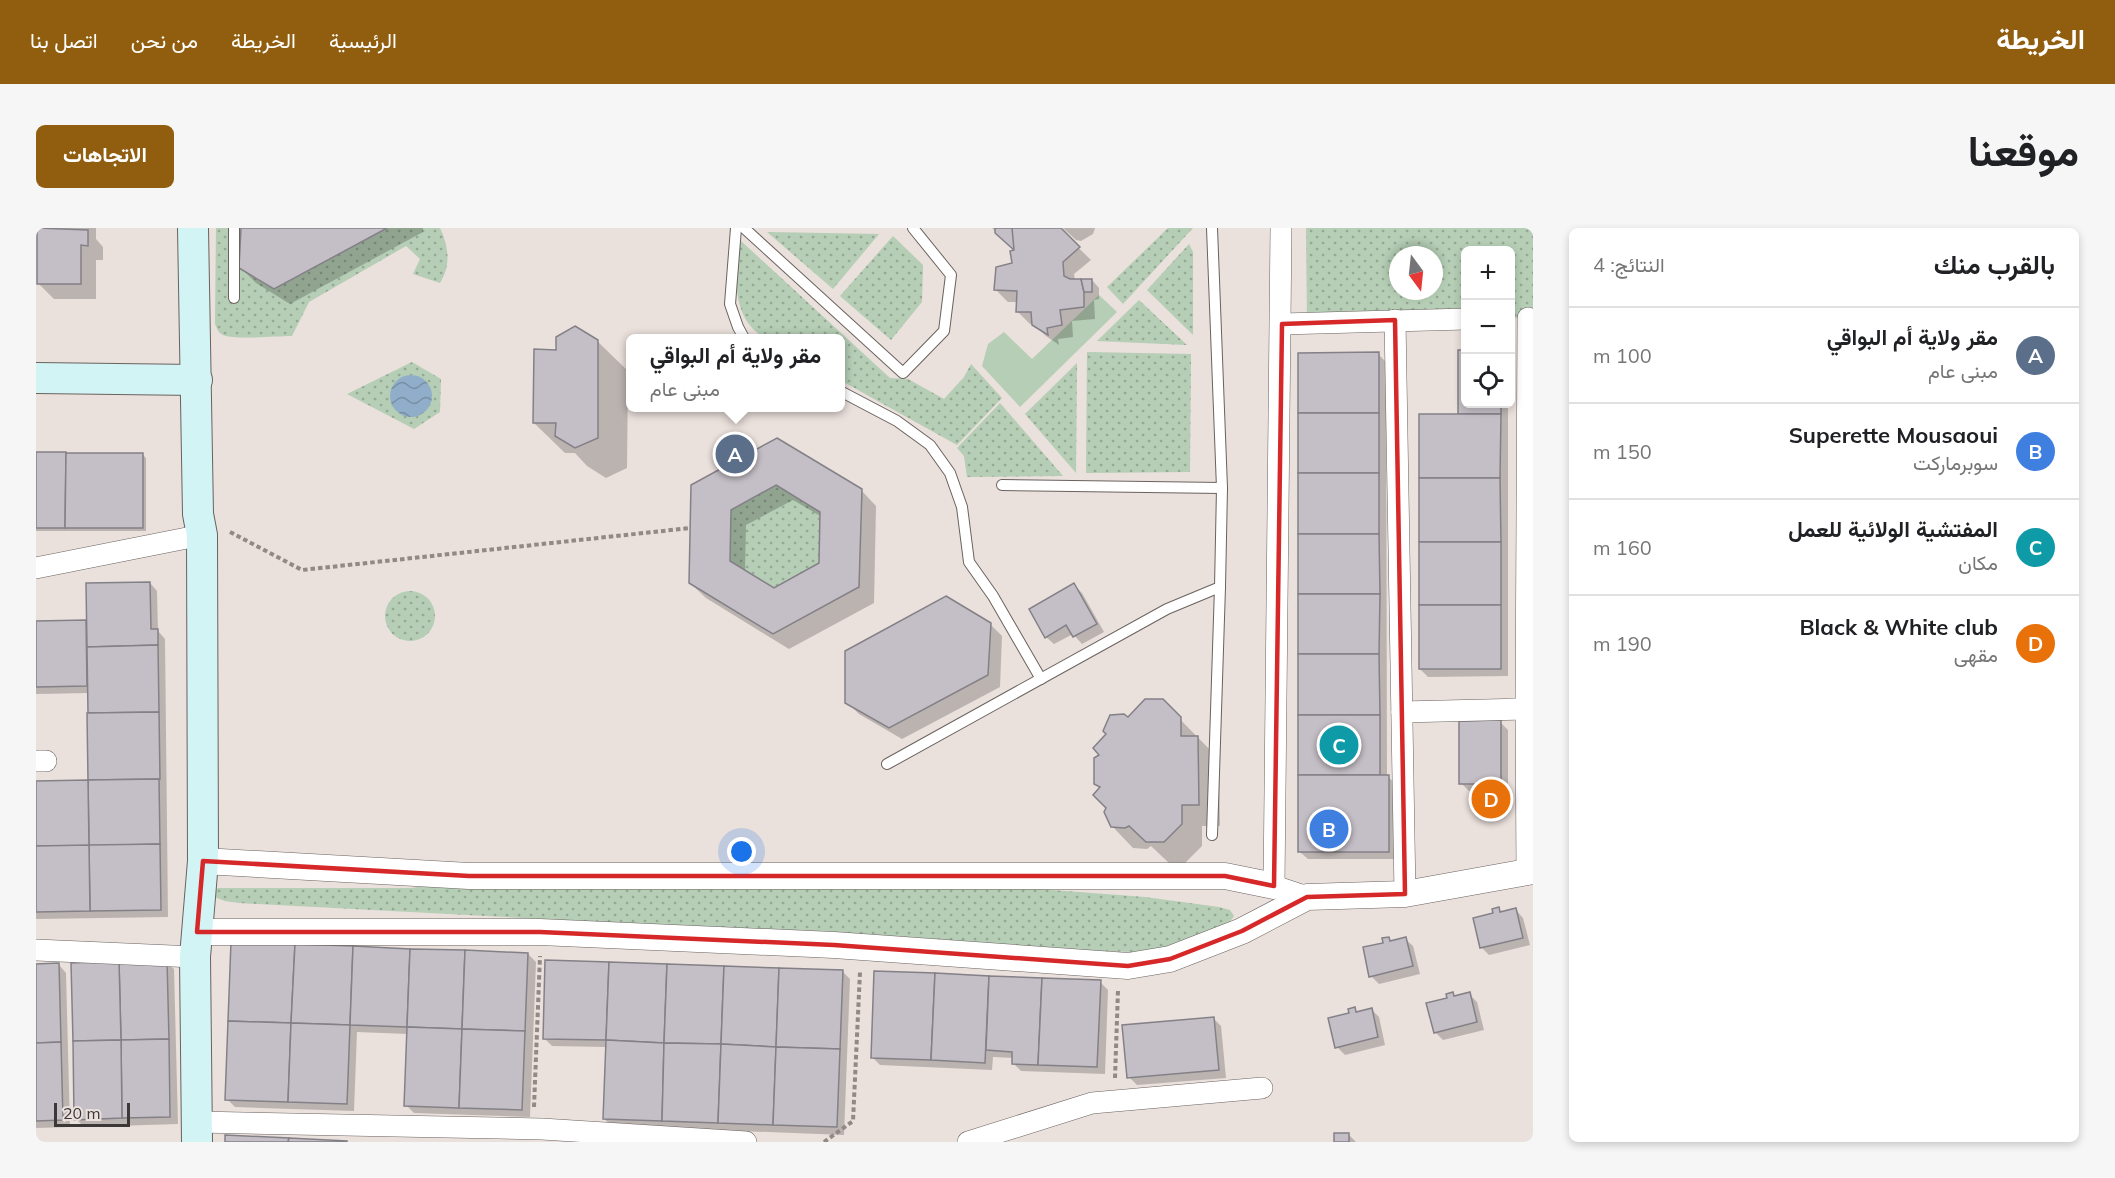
<!DOCTYPE html>
<html lang="ar">
<head>
<meta charset="utf-8">
<style>
	body { margin:0; font-family:Mulish,Vazirmatn,sans-serif; background:#f6f6f6; color:#202124; direction:rtl }
	.controls { position:absolute; right:18px; top:18px; display:grid; overflow:hidden; border-radius:9px; box-shadow:0 3px 9px #0003 }
	.controls button { width:54px; height:54px; display:grid; place-items:center; padding:0; border:0; border-bottom:2px solid #e0e0e0; background:#fff; color:#202124; font:30px sans-serif }
	.compass { position:absolute; left:1353px; top:18px; width:54px; height:54px; border-radius:50%; background:#fff; box-shadow:0 3px 9px #0003; rotate:165deg }
	.scale { position:absolute; left:18px; bottom:15px; width:76px; box-sizing:border-box; padding-left:6px; border:3px solid #3c3837; border-top:0; font-size:16px; line-height:21px; white-space:nowrap; color:#3c3837; -webkit-text-stroke:4px #eae0dc; paint-order:stroke }
	.you { position:absolute; left:706px; top:624px; width:21px; height:21px; margin:-15px; border:4px solid #fff; border-radius:50%; background:#1a73e8; box-shadow:0 0 0 9px #1a73e833 }
	.badge { display:grid; place-items:center; width:39px; height:39px; border-radius:50%; background:#915e0f; color:#fff; font-size:20px; font-weight:700 }
	.pin { position:absolute; translate:-50% -50%; border:3px solid #fff; box-shadow:0 2px 6px #0006 }
	.popup { position:absolute; left:590px; top:106px; width:219px; height:78px; box-sizing:border-box; display:grid; place-content:center; border-radius:9px; background:#fff; filter:drop-shadow(0 2px 4px #0005); font-size:20px; white-space:nowrap; color:#757577 }
	.popup b { font-size:22px; color:#202124 }
	.popup::after { content:''; position:absolute; left:50%; top:100%; margin-left:-12px; border:12px solid transparent; border-top-color:#fff }
	.list { margin:0; padding:0; list-style:none }
	h2 { display:flex; justify-content:space-between; align-items:center; height:78px; margin:0; padding:0 24px; font-size:26px }
	h2 small { font-size:20px; font-weight:400; color:#757577 }
	.list li { display:grid; grid-template-columns:39px 1fr auto; gap:18px; align-items:center; box-sizing:border-box; height:96px; padding:0 24px; border-top:2px solid #e0e0e0 }
	.list b { display:block; font-size:22px; white-space:nowrap }
	.list p { margin:0; font-size:20px; white-space:nowrap; color:#757577 }
	.list em { font-size:20px; font-style:normal; color:#757577 }
	.icon { flex:none; width:33px; height:33px; fill:none; stroke:currentColor; stroke-width:2; stroke-linecap:round; stroke-linejoin:round }
	.map { position:relative; flex:none; width:1497px; height:914px; overflow:hidden; direction:ltr; border-radius:9px }
	header { display:flex; align-items:center; gap:36px; box-sizing:border-box; height:84px; padding:0 30px; background:#915e0f; color:#fff }
	header strong { font-size:28px }
	nav { display:flex; gap:33px; margin-inline-start:auto; font-size:21px }
	.intro { display:flex; align-items:center; justify-content:space-between; box-sizing:border-box; height:144px; padding:0 36px }
	h1 { margin:0; font-size:42px }
	.button { padding:15px 27px; border-radius:9px; background:#915e0f; color:#fff; font-size:21px; font-weight:700 }
	main { display:flex; gap:36px; padding:0 36px }
	aside { flex:1; background:#fff; border-radius:9px; box-shadow:0 3px 9px #0003 }
	.map>svg:first-child { display:block }
</style>
</head>
<body>
<header>
<strong>الخريطة</strong>
<nav><a>الرئيسية</a><a>الخريطة</a><a>من نحن</a><a>اتصل بنا</a></nav>
</header>
<div class="intro"><h1>موقعنا</h1><a class="button">الاتجاهات</a></div>
<main>
<aside>
<h2>بالقرب منك<small>النتائج: 4</small></h2>
<ul class="list">
<li><span class="badge" style="background:#5c6f8a">A</span><div><b>مقر ولاية أم البواقي</b><p>مبنى عام</p></div><em>100 m</em></li>
<li><span class="badge" style="background:#3f7fe0">B</span><div><b>Superette Mousaoui</b><p>سوبرماركت</p></div><em>150 m</em></li>
<li><span class="badge" style="background:#0f9aa8">C</span><div><b>المفتشية الولائية للعمل</b><p>مكان</p></div><em>160 m</em></li>
<li><span class="badge" style="background:#e8710a">D</span><div><b>Black &amp; White club</b><p>مقهى</p></div><em>190 m</em></li>
</ul>
</aside>
<div class="map">
<svg width="1497" height="914" viewBox="0 0 1497 914">
	<defs>
		<pattern id="grass-dots" width="8" height="8" patternUnits="userSpaceOnUse" patternTransform="scale(1.5)"><rect width="8" height="8" fill="#b5ceb5"/><path d="M2 2h.1M6 6h.1" fill="none" stroke="#94a894" stroke-width="1.8" stroke-linecap="round"/></pattern>
		<pattern id="water-waves" width="16" height="10" patternUnits="userSpaceOnUse" patternTransform="scale(1.5)"><rect width="16" height="10" fill="#90aec9"/><path d="M0 5q4-4 8 0t8 0" fill="none" stroke="#778fa4"/></pattern>
	</defs>
	<rect width="100%" height="100%" fill="#eae0dc"/>
	<!-- grass -->
	<g fill="url(#grass-dots)" fill-rule="evenodd">
		<path d="M180,0H205L203,40L238,61L351,0H404C413,19 415,37 404,55L377,46L384,31L370,18L273,74L256,108C240,108 201,112 187,107C182,105 181,100 179,96Z"/>
		<polygon points="1132,0 1157,0 1087,76 1071,59"/>
		<path d="M1270,0H1497V84L1492,90H1475L1474,22H1430L1429,91L1271,95ZM1362,27H1398V63H1362Z"/>
		<polygon points="731,4 843,6 797,61"/>
		<polygon points="857,8 887,37 886,74 855,112 804,68"/>
		<path d="M705,13L854,150L872,151L908,171L928,149L935,136L966,170L921,217L804,152V110H729C695,91 698,46 705,13Z"/>
		<polygon points="1153,16 1157,24 1157,107 1111,62"/>
		<polygon points="1103,72 1151,117 1061,113"/>
		<polygon points="1051,124 1155,126 1154,244 1050,245"/>
		<polygon points="376,134 405,151 404,184 378,201 311,166"/>
		<polygon points="1041,135 1040,245 989,186"/>
		<polygon points="964,175 1027,248 931,249 928,228 921,220"/>
		<polygon points="740,257 784,284 783,335 738,360 694,333 695,282"/>
		<circle cx="374" cy="388" r="25"/>
		<polygon points="397,656 949,657 1109,669 1183,679 1194,682 1198,688 1193,695 1123,722 1102,724 1039,723 850,709 203,675 189,673 178,669 177,663 182,660 376,660"/>
	</g>
	<!-- park -->
	<polygon fill="#b5ceb5" points="1063,67 1081,84 984,179 946,138 952,116 968,104 996,131"/>
	<!-- water -->
	<circle fill="url(#water-waves)" cx="375" cy="168" r="21"/>
	<!-- shadow -->
	<g fill="#0003" fill-rule="evenodd">
		<polygon points="3,0 60,0 60,11 67,19 67,32 60,32 60,71 18,71 3,56"/>
		<polygon points="207,0 387,0 387,4 254,76 220,55 204,39"/>
		<polygon points="956,0 1022,0 1055,32 1038,46 1039,53 1056,52 1063,60 1063,71 1058,72 1059,91 1036,93 1037,109 1022,111 1023,117 1010,108 997,96 994,96 982,84 982,74 972,74 960,62 978,36 978,22"/>
		<polygon points="1027,0 1059,0 1057,6 1045,13 1040,12"/>
		<polygon points="561,113 592,143 591,240 570,250 551,238 539,225 529,225 498,195 521,124"/>
		<polygon points="1342,126 1350,134 1351,548 1360,556 1360,631 1272,631 1264,624"/>
		<polygon points="1430,176 1472,176 1472,448 1392,449 1384,441"/>
		<path d="M741,212L825,262L840,278L838,375L753,421L670,370L654,355L657,258ZM757,272L786,289L785,336L738,361L709,344L710,297Z"/>
		<polygon points="0,226 107,227 110,230 110,303 0,303"/>
		<polygon points="114,355 121,363 122,403 129,411 132,689 0,691 0,554 54,553 53,465 0,466 0,394 52,394"/>
		<polygon points="1038,357 1046,365 1068,404 1046,416 1037,406 1018,416 1010,409"/>
		<polygon points="954,396 966,408 964,459 866,511 823,486 811,474"/>
		<polygon points="1126,473 1183,531 1184,598 1166,598 1166,618 1149,635 1133,635 1115,618 1111,621 1097,620 1076,598 1072,580 1064,561 1060,556 1066,528 1092,491"/>
		<polygon points="1464,494 1472,502 1472,563 1433,563 1425,555"/>
		<polygon points="1463,681 1467,685 1480,682 1487,690 1494,717 1453,727 1445,719"/>
		<polygon points="1352,710 1356,714 1369,711 1377,718 1384,746 1343,756 1335,748"/>
		<polygon points="197,716 492,726 500,734 494,889 378,885 370,877 372,806 321,804 318,883 199,879 191,871"/>
		<polygon points="130,734 138,741 142,896 48,899 40,891"/>
		<polygon points="23,737 30,745 34,899 0,900 0,738"/>
		<polygon points="806,743 814,751 808,907 576,898 568,891 571,819 516,818 508,810"/>
		<polygon points="840,745 1064,754 1072,762 1069,846 985,843 977,835 978,830 957,829 956,842 844,837 836,829"/>
		<polygon points="1416,766 1420,769 1433,766 1441,774 1448,802 1407,812 1399,804"/>
		<polygon points="1318,781 1322,785 1335,781 1343,789 1349,817 1309,827 1301,819"/>
		<polygon points="1178,791 1185,798 1190,850 1101,857 1093,849"/>
		<polygon points="1313,907 1320,914 1299,914"/>
	</g>
	<!-- building -->
	<g fill="#c4bfc6" stroke="#848087" stroke-width="1.5" fill-rule="evenodd">
		<polygon points="1,0 52,2 52,18 45,17 45,56 1,56"/>
		<polygon points="205,0 351,0 238,61 203,40"/>
		<polygon points="959,0 996,0 996,5 978,22 959,5"/>
		<polygon points="976,0 1025,0 1044,19 1027,34 1028,48 1034,51 1045,51 1048,64 1048,79 1024,82 1026,97 1011,100 1012,107 996,97 995,84 980,84 981,63 958,62 960,39 976,35 974,23 978,22"/>
		<polygon points="1045,51 1056,51 1056,64 1048,64"/>
		<polygon points="539,98 562,112 562,210 539,220 519,208 520,195 497,195 498,121 520,122 520,109"/>
		<polygon points="1422,122 1430,122 1430,176 1465,176 1465,186 1422,186"/>
		<polygon points="1343,124 1343,185 1262,185 1262,125"/>
		<rect x="1262" y="185" width="81" height="60"/>
		<polygon points="1383,186 1465,186 1464,250 1383,250"/>
		<path d="M741,210L826,261L823,359L737,406L653,355L655,257ZM740,257L784,284L783,335L738,360L694,333L695,282Z"/>
		<polygon points="0,224 30,224 29,300 0,300"/>
		<polygon points="30,225 107,225 107,300 29,300"/>
		<rect x="1262" y="245" width="81" height="61"/>
		<polygon points="1383,250 1464,250 1465,314 1383,314"/>
		<polygon points="1262,306 1343,306 1344,366 1262,366"/>
		<rect x="1383" y="314" width="82" height="63"/>
		<polygon points="114,354 115,401 122,401 122,417 51,419 50,355"/>
		<polygon points="1038,355 1061,396 1037,409 1030,397 1009,410 993,381"/>
		<polygon points="1262,366 1344,366 1343,426 1262,426"/>
		<polygon points="910,368 955,395 952,447 853,500 809,475 809,423"/>
		<rect x="1383" y="377" width="82" height="64"/>
		<polygon points="50,392 51,458 0,459 0,393"/>
		<polygon points="122,417 123,484 52,485 51,419"/>
		<polygon points="1262,426 1343,426 1344,487 1262,487"/>
		<polygon points="1109,471 1127,471 1145,489 1145,508 1162,508 1163,577 1146,577 1146,596 1128,614 1110,614 1093,598 1089,600 1075,599 1068,584 1070,580 1057,567 1064,559 1058,556 1058,530 1063,527 1057,520 1070,506 1067,503 1074,487 1088,486 1092,489"/>
		<polygon points="123,484 124,551 52,552 51,485"/>
		<rect x="1262" y="487" width="82" height="60"/>
		<polygon points="1465,492 1465,556 1423,556 1423,493"/>
		<rect x="1262" y="547" width="91" height="77"/>
		<polygon points="123,551 124,616 53,618 52,552"/>
		<polygon points="52,552 53,618 0,618 0,553"/>
		<polygon points="124,616 125,682 54,683 53,617"/>
		<polygon points="53,617 54,683 0,684 0,618"/>
		<polygon points="1463,679 1464,684 1480,680 1487,710 1444,720 1437,690 1457,685 1456,681"/>
		<polygon points="1353,709 1354,713 1370,709 1377,738 1333,749 1327,719 1347,715 1346,710"/>
		<polygon points="195,714 259,716 255,795 192,793"/>
		<polygon points="259,716 317,718 314,797 255,795"/>
		<polygon points="317,718 374,721 371,799 314,797"/>
		<polygon points="374,721 429,722 426,801 371,799"/>
		<polygon points="429,722 492,725 489,803 426,801"/>
		<polygon points="131,732 133,811 85,812 83,733"/>
		<polygon points="509,732 573,734 570,812 507,811"/>
		<polygon points="83,733 85,812 37,813 35,735"/>
		<polygon points="573,734 631,736 628,815 570,812"/>
		<polygon points="23,735 25,814 0,815 0,736"/>
		<polygon points="631,736 688,738 685,816 628,815"/>
		<polygon points="688,738 743,740 740,819 685,816"/>
		<polygon points="743,740 807,742 804,821 740,819"/>
		<polygon points="838,743 899,745 895,832 835,830"/>
		<polygon points="899,745 953,748 949,835 895,832"/>
		<polygon points="953,748 1006,750 1002,837 976,836 976,824 950,822"/>
		<polygon points="1006,750 1065,752 1061,839 1002,837"/>
		<polygon points="1417,764 1418,768 1434,764 1441,794 1398,805 1390,775 1411,770 1410,766"/>
		<polygon points="1319,779 1320,784 1336,780 1342,809 1299,820 1292,790 1313,785 1312,781"/>
		<polygon points="1178,789 1183,842 1091,850 1086,797"/>
		<polygon points="192,793 255,795 252,874 189,872"/>
		<polygon points="255,795 314,797 311,876 252,874"/>
		<polygon points="371,799 426,801 423,880 368,878"/>
		<polygon points="426,801 489,803 486,882 423,880"/>
		<polygon points="133,811 134,889 86,890 85,812"/>
		<polygon points="85,812 86,890 38,892 37,813"/>
		<polygon points="570,812 628,815 626,893 567,891"/>
		<polygon points="25,814 27,892 0,893 0,815"/>
		<polygon points="628,815 685,816 682,895 626,893"/>
		<polygon points="685,816 740,819 737,897 682,895"/>
		<polygon points="740,819 804,821 801,899 737,897"/>
		<rect x="1298" y="905" width="15" height="9"/>
		<polygon points="189,907 253,910 252,914 189,914"/>
		<polygon points="253,910 311,913 311,914 252,914"/>
	</g>
	<g fill="none" stroke-linecap="round" stroke-linejoin="round">
		<defs>
			<g id="service">
				<polyline points="198,0 198,70"/>
				<polyline points="700,0 694,76 702,99 708,110"/>
				<polyline points="708,0 867,145 908,103 915,47 877,0"/>
				<polyline points="804,163 861,193 894,217 914,245 926,279 933,334 957,368 1005,451"/>
				<polyline points="966,257 1186,260"/>
				<polyline points="851,536 1131,381 1184,359 1186,260 1176,0"/>
				<polyline points="1176,607 1184,359"/>
			</g>
			<g id="minor">
				<polyline points="1245,0 1238,658 1271,669"/>
				<polyline points="1359,92 1369,666"/>
				<polyline points="1246,96 1430,91"/>
				<polyline points="0,340 166,307"/>
				<polyline points="1490,481 1491,645"/>
				<polyline points="1366,484 1490,481 1492,90"/>
				<polyline points="0,533 10,533"/>
				<polyline points="0,722 159,729"/>
				<polyline points="162,894 506,901 710,914"/>
				<polyline points="932,914 1056,875 1226,860"/>
			</g>
			<g id="tertiary">
				<polyline points="167,633 433,648 1189,648 1238,658"/>
				<polyline points="161,704 504,704 798,717 1092,738 1134,731 1206,703 1271,669 1369,666 1497,643"/>
			</g>
			<g id="secondary">
				<polyline points="157,0 162,286 166,307 167,633 159,729 161,914"/>
				<polyline points="0,150 161,152"/>
			</g>
		</defs>
		<!-- service casing -->
		<use href="#service" stroke="#6a625f" stroke-width="12"/>
		<!-- minor casing -->
		<use href="#minor" stroke="#6a625f" stroke-width="22"/>
		<!-- tertiary casing -->
		<use href="#tertiary" stroke="#6a625f" stroke-width="27"/>
		<!-- secondary casing -->
		<use href="#secondary" stroke="#6a625f" stroke-width="32"/>
		<!-- path -->
		<g stroke="#908986" stroke-width="4" stroke-dasharray="4.5 3" stroke-linecap="butt">
			<polyline points="194,304 266,342 654,300"/>
			<polyline points="1079,850 1082,762"/>
			<polyline points="498,879 504,728"/>
			<polyline points="788,914 817,893 824,744"/>
		</g>
		<!-- service -->
		<use href="#service" stroke="#fff" stroke-width="10"/>
		<!-- minor -->
		<use href="#minor" stroke="#fff" stroke-width="21"/>
		<!-- tertiary -->
		<use href="#tertiary" stroke="#fff" stroke-width="26"/>
		<!-- secondary -->
		<use href="#secondary" stroke="#d2f4f4" stroke-width="30"/>
	</g>
	<!-- marked area -->
	<path fill="none" stroke="#d62828" stroke-width="4.5" stroke-linejoin="round" d="M1359,92L1369,666L1271,669L1206,703L1134,731L1092,738L798,717L504,704H161L167,633L433,648H1189L1238,658L1246,96Z"/>
</svg>
<div class="controls">
<button>+</button>
<button>−</button>
<button><svg class="icon" aria-label="locate" viewBox="0 0 24 24"><circle cx="12" cy="12" r="6"/><path d="M12 2v4M12 18v4M2 12h4M18 12h4"/></svg></button>
</div>
<svg class="compass" viewBox="-18 -18 36 36"><path d="M0-13l5 13h-10z" fill="#e53935"/><path d="M0 13l5-13h-10z" fill="#757577"/></svg>
<div class="scale">20 m</div>
<div class="you"></div>
<div class="pin badge" style="left:699px;top:226px;background:#5c6f8a">A</div>
<div class="popup"><b>مقر ولاية أم البواقي</b>مبنى عام</div>
<div class="pin badge" style="left:1293px;top:601px;background:#3f7fe0">B</div>
<div class="pin badge" style="left:1303px;top:517px;background:#0f9aa8">C</div>
<div class="pin badge" style="left:1455px;top:571px;background:#e8710a">D</div>
</div>
</main>
</body>
</html>
